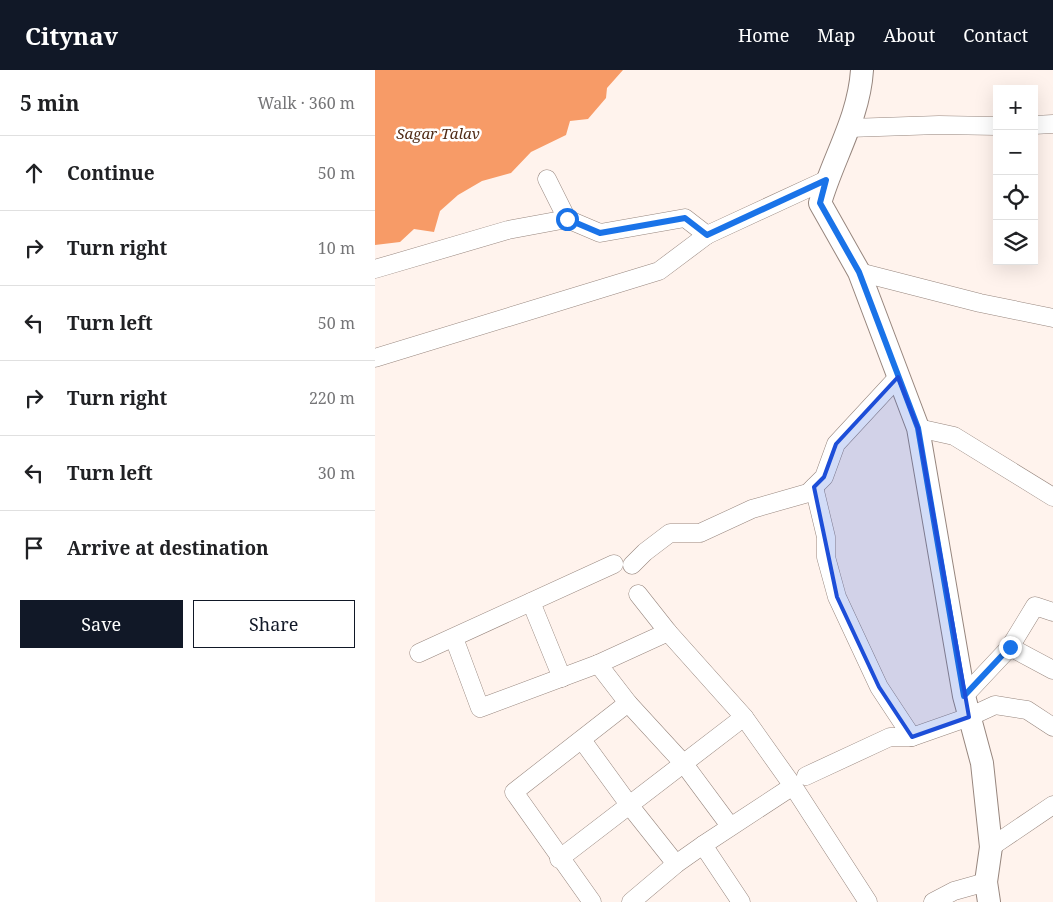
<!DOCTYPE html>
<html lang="en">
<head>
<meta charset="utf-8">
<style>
	body { margin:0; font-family:"Noto Serif",serif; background:#f6f6f6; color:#202124 }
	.controls { position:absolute; right:15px; top:15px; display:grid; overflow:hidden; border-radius:0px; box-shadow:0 5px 20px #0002 }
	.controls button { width:45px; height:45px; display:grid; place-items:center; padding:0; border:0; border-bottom:1px solid #e0e0e0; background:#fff; color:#202124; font:25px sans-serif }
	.stop { position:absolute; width:15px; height:15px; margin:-11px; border:4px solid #1a73e8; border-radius:50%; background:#fff }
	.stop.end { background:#1a73e8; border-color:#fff; box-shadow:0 1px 5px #0008 }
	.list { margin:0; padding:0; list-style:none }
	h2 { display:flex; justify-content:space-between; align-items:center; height:65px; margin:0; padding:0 20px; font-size:21px }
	h2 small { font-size:16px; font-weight:400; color:#757577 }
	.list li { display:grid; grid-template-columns:32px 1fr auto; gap:15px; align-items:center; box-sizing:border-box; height:75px; padding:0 20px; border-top:1px solid #e0e0e0 }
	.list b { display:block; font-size:19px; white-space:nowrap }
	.list em { font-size:16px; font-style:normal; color:#757577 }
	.actions { display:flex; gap:10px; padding:15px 20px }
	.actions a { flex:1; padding:11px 0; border:1px solid #111827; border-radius:0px; text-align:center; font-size:18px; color:#111827 }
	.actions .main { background:#111827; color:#fff }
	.icon { flex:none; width:28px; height:28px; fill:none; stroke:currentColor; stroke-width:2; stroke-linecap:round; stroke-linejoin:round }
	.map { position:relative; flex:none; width:678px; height:832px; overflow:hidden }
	header { display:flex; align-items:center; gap:30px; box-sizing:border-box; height:70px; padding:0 25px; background:#111827; color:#fff }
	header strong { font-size:24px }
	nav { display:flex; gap:28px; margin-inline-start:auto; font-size:18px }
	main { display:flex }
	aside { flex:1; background:#fff }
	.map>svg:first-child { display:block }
</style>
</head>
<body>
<header>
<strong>Citynav</strong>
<nav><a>Home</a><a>Map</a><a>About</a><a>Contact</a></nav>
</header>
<main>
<aside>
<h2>5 min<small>Walk · 360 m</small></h2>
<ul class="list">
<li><svg class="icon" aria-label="ahead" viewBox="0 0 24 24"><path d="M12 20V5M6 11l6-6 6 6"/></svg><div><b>Continue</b></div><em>50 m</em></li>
<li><svg class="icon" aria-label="right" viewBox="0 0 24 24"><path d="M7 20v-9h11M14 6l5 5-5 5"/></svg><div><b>Turn right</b></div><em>10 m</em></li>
<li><svg class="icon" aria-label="left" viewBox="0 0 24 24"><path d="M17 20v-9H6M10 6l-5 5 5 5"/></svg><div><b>Turn left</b></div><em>50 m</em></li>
<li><svg class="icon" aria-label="right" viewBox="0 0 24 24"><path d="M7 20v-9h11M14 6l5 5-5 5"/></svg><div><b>Turn right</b></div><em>220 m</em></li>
<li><svg class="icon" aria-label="left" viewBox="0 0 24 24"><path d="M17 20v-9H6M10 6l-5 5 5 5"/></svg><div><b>Turn left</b></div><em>30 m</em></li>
<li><svg class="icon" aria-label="arrive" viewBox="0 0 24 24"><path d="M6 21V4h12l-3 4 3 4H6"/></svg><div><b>Arrive at destination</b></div></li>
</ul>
<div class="actions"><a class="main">Save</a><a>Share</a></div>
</aside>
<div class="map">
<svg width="678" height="832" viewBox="0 0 678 832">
	<rect width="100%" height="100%" fill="#fff3ed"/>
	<!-- water -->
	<polygon fill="#f79b67" points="0,0 248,0 232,18 231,28 213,49 195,51 191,65 156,82 136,103 107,111 83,125 65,141 59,162 39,159 25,172 0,175"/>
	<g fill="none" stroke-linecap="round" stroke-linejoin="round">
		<defs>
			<g id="minor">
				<polyline points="659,55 678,54"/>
				<polyline points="474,58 564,55 622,56"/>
				<polyline points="172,109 192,149 225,163 310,148 332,165 451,110"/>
				<polyline points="0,199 133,160 192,149"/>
				<polyline points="484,202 605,233 678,248"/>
				<polyline points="0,288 284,201 332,165"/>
				<polyline points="543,358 579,366 678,427"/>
				<polyline points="439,417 451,467 451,487 462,527 504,617 537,667 594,647 620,635 652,640 678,657"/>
				<polyline points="257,495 270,482 295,463 325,463 377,439 433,423 449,407 461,374 523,307"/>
				<polyline points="263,524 293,562 369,647 418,716 493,832"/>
				<polyline points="156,532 187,608"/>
				<polyline points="79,568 105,638 223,594"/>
				<polyline points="635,577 678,600"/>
				<polyline points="44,583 239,494"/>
				<polyline points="589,626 635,577 660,536 678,542"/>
				<polyline points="253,633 309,694 355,756"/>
				<polyline points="207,670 255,736 301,794"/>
				<polyline points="431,706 515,667 537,667"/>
				<polyline points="616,777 678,735"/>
				<polyline points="184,789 369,647"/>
				<polyline points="217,832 139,722 253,633 223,594 293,562"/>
				<polyline points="256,832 301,794 328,775"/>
				<polyline points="366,832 328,775 418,716"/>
				<polyline points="558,832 579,821 611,812"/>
			</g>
			<path id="tertiary" d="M487,0C484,48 458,88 445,133L484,202L543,358L589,626L607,693L616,777L611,812L614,832"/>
		</defs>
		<!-- minor casing -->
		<use href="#minor" stroke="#97867e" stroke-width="19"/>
		<!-- tertiary casing -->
		<use href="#tertiary" stroke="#97867e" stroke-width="24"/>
		<!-- minor -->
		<use href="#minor" stroke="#fff" stroke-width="18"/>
		<!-- tertiary -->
		<use href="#tertiary" stroke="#fff" stroke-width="22"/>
	</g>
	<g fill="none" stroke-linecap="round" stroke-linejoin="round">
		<!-- route -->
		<polyline stroke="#1a73e8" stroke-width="6" points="192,149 225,163 310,148 332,165 451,110 445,133 484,202 543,358 589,626 635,577"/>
	</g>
	<!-- marked area -->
	<path fill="#1d4ed8" fill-opacity="0.2" stroke="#1d4ed8" stroke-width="4" stroke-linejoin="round" d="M523,307L543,358L594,647L537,667L504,617L462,527L439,417L449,407L461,374Z"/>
	<g text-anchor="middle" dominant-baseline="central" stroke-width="5" stroke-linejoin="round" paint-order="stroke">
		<!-- water labels -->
		<g font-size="15" font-style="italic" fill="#512c17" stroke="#fff">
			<text x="63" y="63">Sagar Talav</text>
		</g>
	</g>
</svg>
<div class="controls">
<button>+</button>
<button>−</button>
<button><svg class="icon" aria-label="locate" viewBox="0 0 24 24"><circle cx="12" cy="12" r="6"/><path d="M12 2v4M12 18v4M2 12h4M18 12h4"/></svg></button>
<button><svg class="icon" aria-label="layers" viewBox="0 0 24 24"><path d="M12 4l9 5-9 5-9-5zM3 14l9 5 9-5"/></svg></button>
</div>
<div class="stop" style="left:192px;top:149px"></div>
<div class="stop end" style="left:635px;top:577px"></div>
</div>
</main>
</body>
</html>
